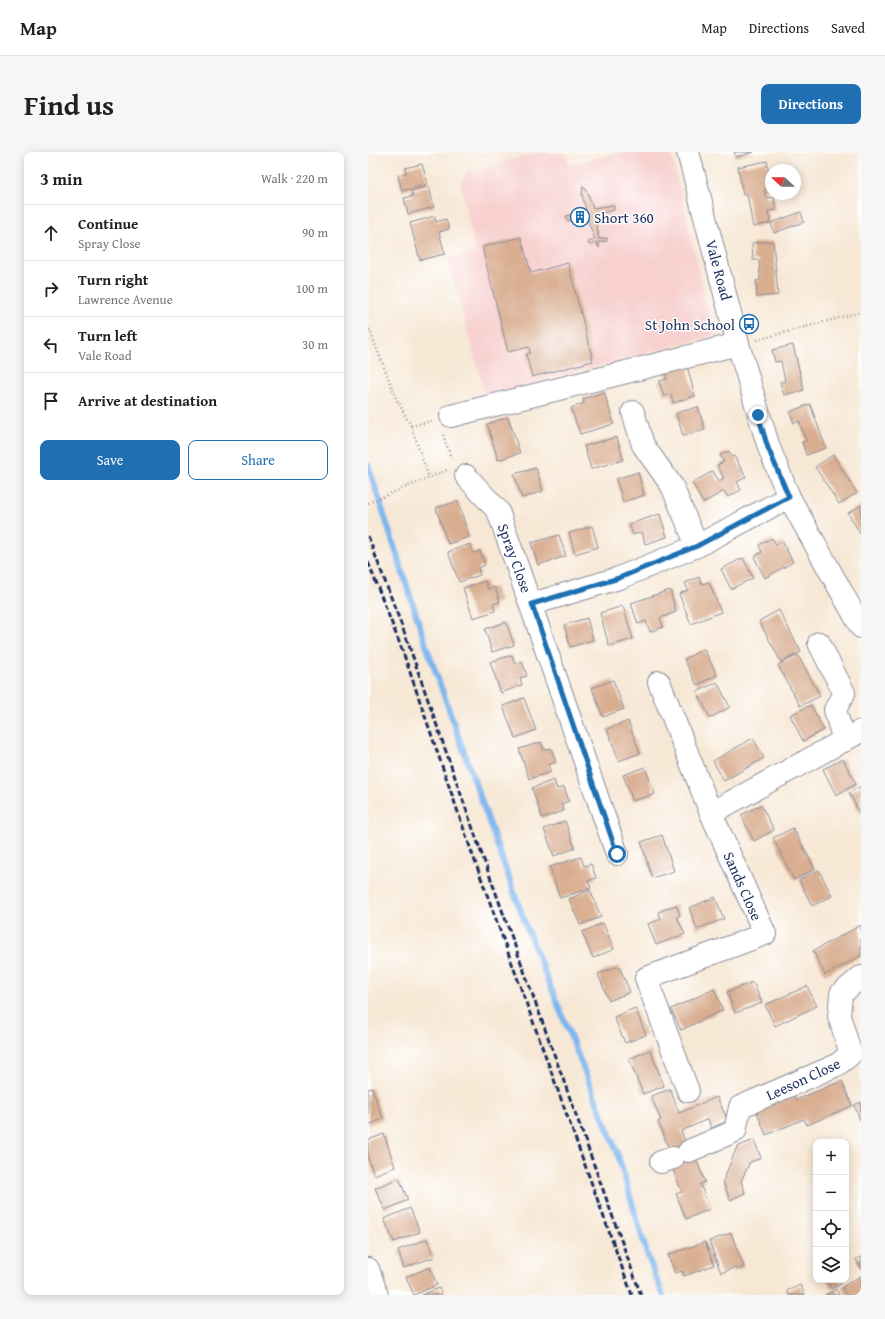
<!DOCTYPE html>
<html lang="en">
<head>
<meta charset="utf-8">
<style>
	body { margin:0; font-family:"Gentium Book Plus",serif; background:#f6f6f6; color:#202124 }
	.controls { position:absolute; right:12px; bottom:12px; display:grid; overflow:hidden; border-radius:8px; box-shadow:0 2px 10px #0003 }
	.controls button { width:36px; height:36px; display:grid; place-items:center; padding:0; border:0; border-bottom:1px solid #e0e0e0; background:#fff; color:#202124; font:20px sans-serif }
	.compass { position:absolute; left:397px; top:12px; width:36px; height:36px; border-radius:50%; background:#fff; box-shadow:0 2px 10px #0003; rotate:292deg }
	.stop { position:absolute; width:12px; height:12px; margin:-9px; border:3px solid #1f6fb2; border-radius:50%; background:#fff }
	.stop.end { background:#1f6fb2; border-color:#fff; box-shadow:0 1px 4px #0008 }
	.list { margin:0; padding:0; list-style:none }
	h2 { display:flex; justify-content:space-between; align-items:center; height:52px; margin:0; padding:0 16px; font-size:17px }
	h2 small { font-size:13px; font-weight:400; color:#757577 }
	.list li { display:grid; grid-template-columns:26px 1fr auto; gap:12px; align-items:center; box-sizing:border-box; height:56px; padding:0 16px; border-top:1px solid #e0e0e0 }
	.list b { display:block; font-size:15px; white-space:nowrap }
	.list p { margin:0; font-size:13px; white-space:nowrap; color:#757577 }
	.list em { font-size:13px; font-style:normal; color:#757577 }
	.actions { display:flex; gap:8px; padding:12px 16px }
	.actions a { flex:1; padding:9px 0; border:1px solid #1f6fb2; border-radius:8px; text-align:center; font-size:14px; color:#1f6fb2 }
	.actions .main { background:#1f6fb2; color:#fff }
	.icon { flex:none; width:22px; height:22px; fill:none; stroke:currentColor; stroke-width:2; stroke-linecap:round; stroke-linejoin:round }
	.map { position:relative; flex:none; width:493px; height:1143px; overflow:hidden; border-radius:8px }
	header { display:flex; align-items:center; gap:24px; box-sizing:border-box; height:56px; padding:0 20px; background:#fff; border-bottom:1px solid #e0e0e0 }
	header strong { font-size:19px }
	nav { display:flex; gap:22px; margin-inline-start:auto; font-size:14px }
	.intro { display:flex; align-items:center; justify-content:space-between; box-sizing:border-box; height:96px; padding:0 24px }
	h1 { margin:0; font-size:28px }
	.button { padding:10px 18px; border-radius:8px; background:#1f6fb2; color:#fff; font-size:14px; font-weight:700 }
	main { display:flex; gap:24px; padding:0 24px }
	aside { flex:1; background:#fff; border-radius:8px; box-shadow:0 2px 10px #0003 }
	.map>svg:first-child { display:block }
</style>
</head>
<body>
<header>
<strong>Map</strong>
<nav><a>Map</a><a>Directions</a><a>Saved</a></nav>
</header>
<div class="intro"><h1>Find us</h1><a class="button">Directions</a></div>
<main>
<aside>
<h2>3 min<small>Walk · 220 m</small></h2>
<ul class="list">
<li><svg class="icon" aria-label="ahead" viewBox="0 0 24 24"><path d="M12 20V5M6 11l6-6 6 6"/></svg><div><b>Continue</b><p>Spray Close</p></div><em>90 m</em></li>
<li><svg class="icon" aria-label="right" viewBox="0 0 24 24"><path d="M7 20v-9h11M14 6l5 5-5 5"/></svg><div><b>Turn right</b><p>Lawrence Avenue</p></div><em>100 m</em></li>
<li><svg class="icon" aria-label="left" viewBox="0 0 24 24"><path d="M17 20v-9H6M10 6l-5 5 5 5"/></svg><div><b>Turn left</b><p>Vale Road</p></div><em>30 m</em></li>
<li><svg class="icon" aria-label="arrive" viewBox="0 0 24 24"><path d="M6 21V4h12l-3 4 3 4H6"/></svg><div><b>Arrive at destination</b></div></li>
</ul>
<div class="actions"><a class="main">Save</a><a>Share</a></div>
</aside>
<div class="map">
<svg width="493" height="1143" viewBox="0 0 493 1143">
	<rect width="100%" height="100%" fill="#fff"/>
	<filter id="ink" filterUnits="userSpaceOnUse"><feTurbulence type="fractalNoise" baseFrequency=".025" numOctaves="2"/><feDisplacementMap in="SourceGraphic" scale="8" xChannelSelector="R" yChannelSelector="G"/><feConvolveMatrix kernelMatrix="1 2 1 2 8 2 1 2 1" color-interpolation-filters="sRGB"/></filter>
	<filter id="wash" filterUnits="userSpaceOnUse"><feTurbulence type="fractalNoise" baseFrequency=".012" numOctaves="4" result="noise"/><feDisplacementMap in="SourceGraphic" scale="16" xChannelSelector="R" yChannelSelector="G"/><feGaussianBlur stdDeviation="0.9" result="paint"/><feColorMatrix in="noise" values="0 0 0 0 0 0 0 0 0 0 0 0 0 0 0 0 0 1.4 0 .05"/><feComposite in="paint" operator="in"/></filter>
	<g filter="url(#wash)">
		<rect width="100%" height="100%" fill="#f7e8d5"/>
		<!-- built -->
		<polygon fill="#f7d0cf" points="174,0 197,0 201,13 254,0 303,0 346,183 117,244 80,107 108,101 92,31 100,19"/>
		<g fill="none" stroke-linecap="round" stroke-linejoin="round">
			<!-- stream -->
			<polyline stroke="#7eb6ee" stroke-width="6" points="0,313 58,493 158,774 249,1000 280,1105 295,1143"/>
		</g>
		<g id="blocks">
			<!-- building -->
			<g fill="#d9ad90">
				<polygon points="366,0 386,0 368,5"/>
				<polygon points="399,9 403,36 396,38 398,46 406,45 408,58 400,59 402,71 385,75 379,42 375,43 370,15"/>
				<polygon points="54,12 60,32 34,39 30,23 38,21 37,16"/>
				<polygon points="61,34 66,55 40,62 36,46 45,44 43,39"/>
				<polygon points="215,34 220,41 225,56 245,53 246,55 246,58 227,63 231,87 239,86 239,89 231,90 231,96 228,90 221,93 220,90 227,88 219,66 200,69 198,67 198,64 218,58 214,43"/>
				<polygon points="433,60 436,70 406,81 403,71"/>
				<polygon points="67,64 68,70 78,67 81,77 71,80 77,102 52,108 42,71"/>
				<polygon points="153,85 163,121 200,111 225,209 164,225 158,202 162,201 161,195 140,200 114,95"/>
				<polygon points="405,89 410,143 389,145 388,129 392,128 391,108 385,108 384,91"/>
				<polygon points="425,193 436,238 416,243 412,230 417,229 413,209 407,210 404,198"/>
				<polygon points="319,214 327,244 305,251 303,242 296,244 291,229 299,227 297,220"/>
				<polygon points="236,240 246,272 212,282 203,256 216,251 215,247"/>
				<polygon points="442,252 458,296 438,303 434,290 438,289 431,269 426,271 422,260"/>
				<polygon points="330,255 337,278 315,284 308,261"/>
				<polygon points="140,265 152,301 130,308 119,272"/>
				<polygon points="249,285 255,308 223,317 216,294"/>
				<polygon points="361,299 364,305 366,304 378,325 369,330 373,338 360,345 356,339 335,351 324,331 345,319 351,329 356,326 349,313 356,310 352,303"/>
				<polygon points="465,303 489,341 471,352 447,315"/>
				<polygon points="168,316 175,339 154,346 146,322"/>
				<polygon points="270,320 276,343 255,350 248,327"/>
				<polygon points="90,349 101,385 80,392 68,356"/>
				<polygon points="493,353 493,383 480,361"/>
				<polygon points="292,362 299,385 277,392 274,380 265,383 261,372"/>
				<polygon points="224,374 230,395 207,402 201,381"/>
				<polygon points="191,383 198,404 170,413 163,391"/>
				<polygon points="404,386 408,393 414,389 425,410 397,426 386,405 394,400 391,393"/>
				<polygon points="102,392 105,401 112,399 117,413 110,416 112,423 91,430 80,400"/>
				<polygon points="375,406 385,426 363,437 353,417"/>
				<polygon points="331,425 334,432 341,430 353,460 323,472 311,442 320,438 317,431"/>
				<polygon points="117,429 120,437 127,435 132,450 125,452 127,459 105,466 95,436"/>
				<polygon points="302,438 308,460 292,466 295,475 282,480 278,469 270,472 263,451"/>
				<polygon points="255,454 265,487 241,494 232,461"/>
				<polygon points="411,458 433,500 413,510 391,469"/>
				<polygon points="219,466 225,488 202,495 196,473"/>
				<polygon points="138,470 146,493 124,500 117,477"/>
				<polygon points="336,497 349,523 329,533 316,507"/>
				<polygon points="144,503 147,512 154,509 159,524 152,526 154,533 133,541 122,510"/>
				<polygon points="430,503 452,544 432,554 410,513"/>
				<polygon points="245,528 256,557 235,565 224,536"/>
				<polygon points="349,530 362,555 342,566 329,540"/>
				<polygon points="156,546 168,578 147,586 135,554"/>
				<polygon points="443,553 456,578 435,589 422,563"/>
				<polygon points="260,569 272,601 251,609 239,577"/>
				<polygon points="385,586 396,606 356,629 345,609"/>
				<polygon points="173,590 176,598 183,596 188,610 180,613 183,620 161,627 151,597"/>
				<polygon points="475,607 488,632 468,643 455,617"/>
				<polygon points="277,615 287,642 265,649 255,623"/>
				<polygon points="186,628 189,637 196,635 201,649 193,652 196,659 174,666 164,636"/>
				<polygon points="493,634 493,664 481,641"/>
				<polygon points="393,653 406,678 386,689 373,663"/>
				<polygon points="197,669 207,696 186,704 176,677"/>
				<polygon points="425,676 447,717 426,728 405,686"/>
				<polygon points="294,683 306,719 284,726 273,690"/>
				<polygon points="213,705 216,714 223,712 228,726 220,729 223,736 192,746 182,715"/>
				<polygon points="451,718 464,744 444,754 431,728"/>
				<polygon points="222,738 233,765 212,773 201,747"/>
				<polygon points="347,745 356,767 329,777 321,756"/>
				<polygon points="308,753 312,763 309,765 317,782 288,793 280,772 293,767 290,760"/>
				<polygon points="235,771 246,797 225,806 214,780"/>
				<polygon points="493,773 493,804 457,823 445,799"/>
				<polygon points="251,814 262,840 241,849 230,822"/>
				<polygon points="385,830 394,851 367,861 359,840"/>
				<polygon points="439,834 449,854 407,874 397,853"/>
				<polygon points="346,837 355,858 313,878 303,857"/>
				<polygon points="267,856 278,883 257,891 246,865"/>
				<polygon points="282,898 296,934 275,942 261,907"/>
				<polygon points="474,929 484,954 439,973 436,967 398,983 388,958 426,943 428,948"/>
				<polygon points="4,936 15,967 0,973 0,937"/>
				<polygon points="302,937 311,961 349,945 360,969 343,976 340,967 313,979 324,1005 327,1004 337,1030 332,1032 342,1057 318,1067 308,1042 314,1040 303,1013 307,1012 290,969 293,968 283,944"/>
				<polygon points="493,950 493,970 486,953"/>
				<polygon points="16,982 27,1015 6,1023 0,1006 0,988"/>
				<polygon points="386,988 393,1006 382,1010 373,1029 377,1041 362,1048 355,1029 369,995"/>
				<polygon points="31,1026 40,1048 17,1058 7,1036"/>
				<polygon points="42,1056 52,1080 26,1090 16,1067"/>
				<polygon points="363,1081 376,1115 369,1118 368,1115 353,1121 341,1089"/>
				<polygon points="59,1087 66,1105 36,1116 30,1098"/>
				<polygon points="337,1090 346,1113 316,1124 314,1119 307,1121 300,1103"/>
				<polygon points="493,1105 493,1117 488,1107"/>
				<polygon points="62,1115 69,1133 46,1143 38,1125"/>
				<polygon points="493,1124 493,1143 478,1143 474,1135"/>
				<polygon points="459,1128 472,1128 473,1132 463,1137"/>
				<polygon points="432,1133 437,1143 421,1143 419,1139"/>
				<polygon points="71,1136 74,1143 54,1143"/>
				<polygon points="468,1137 471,1143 457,1143"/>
			</g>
		</g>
	</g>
	<g filter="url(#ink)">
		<use href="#blocks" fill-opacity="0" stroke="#898c9a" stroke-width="1"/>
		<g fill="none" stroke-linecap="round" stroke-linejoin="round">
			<defs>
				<g id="minor">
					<polyline points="320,0 370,192 401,296 421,345 493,475"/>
					<polyline points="265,260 275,293 304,334 329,394"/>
					<polyline points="83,264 370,192"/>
					<polyline points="98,324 130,359 249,702"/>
					<polyline points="164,452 251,426 329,394 421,345"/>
					<polyline points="451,491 476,541 467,558 476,589"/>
					<polyline points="291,530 343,661"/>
					<polyline points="320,939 278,826 397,782 343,661 493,579"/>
					<polyline points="321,999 367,979 372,955 469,913 483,902 471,864 473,842 493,825"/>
					<polyline points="293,1010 305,1006"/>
					<polyline points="0,1117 9,1143"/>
				</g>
			</defs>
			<!-- minor casing -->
			<use href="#minor" stroke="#898c9a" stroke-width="24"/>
			<!-- path -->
			<g stroke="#898c9a" stroke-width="2.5" stroke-dasharray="1 3" stroke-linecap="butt">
				<polyline points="0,174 28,246 43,274 61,326"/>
				<polyline points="389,188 493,160"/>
				<polyline points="43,274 64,269"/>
				<polyline points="75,283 84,309"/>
				<polyline points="0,351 79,318"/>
			</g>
			<!-- minor -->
			<use href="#minor" stroke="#fff" stroke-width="22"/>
			<!-- rail -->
			<g stroke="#1b2f5e" stroke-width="3" stroke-dasharray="6 3" stroke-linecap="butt">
				<polyline points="0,384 38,485 112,697 273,1143"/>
				<polyline points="0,410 35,500 104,701 264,1143"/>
			</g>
		</g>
	</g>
	<g fill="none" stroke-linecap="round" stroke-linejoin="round" filter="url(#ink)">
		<!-- route -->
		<polyline stroke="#1f6fb2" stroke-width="5" points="249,702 164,452 251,426 329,394 421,345 400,296 390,263"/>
	</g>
	<!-- icons -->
	<defs>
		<symbol id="building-ring" viewBox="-11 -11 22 22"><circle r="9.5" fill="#fff" stroke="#1f6fb2" stroke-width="1.5"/><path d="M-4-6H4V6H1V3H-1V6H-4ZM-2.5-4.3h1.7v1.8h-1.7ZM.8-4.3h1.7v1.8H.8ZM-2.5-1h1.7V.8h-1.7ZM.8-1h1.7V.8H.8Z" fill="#1f6fb2"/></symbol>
		<symbol id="bus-ring" viewBox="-11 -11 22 22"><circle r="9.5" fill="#fff" stroke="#1f6fb2" stroke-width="1.5"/><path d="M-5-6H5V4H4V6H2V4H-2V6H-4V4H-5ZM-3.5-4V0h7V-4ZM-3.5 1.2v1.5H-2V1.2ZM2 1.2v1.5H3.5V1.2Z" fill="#1f6fb2"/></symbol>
	</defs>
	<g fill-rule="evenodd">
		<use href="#building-ring" x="201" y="54" width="22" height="22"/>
		<use href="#bus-ring" x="370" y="161" width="22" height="22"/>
	</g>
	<g text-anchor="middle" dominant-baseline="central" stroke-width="3" stroke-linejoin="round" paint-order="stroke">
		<!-- poi labels -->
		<g font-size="15" fill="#1b2f5e" stroke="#fff" text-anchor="start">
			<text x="226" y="65">Short 360</text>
			<text x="367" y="172" text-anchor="end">St John School</text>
		</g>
		<!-- street labels -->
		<g font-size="15" fill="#1b2f5e" stroke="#fff">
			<text transform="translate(351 118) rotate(75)">Vale Road</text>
			<text transform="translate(147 406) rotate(70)">Spray Close</text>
			<text transform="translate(375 734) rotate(66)">Sands Close</text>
			<text transform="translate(435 927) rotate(-25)">Leeson Close</text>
		</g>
	</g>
</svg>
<div class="controls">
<button>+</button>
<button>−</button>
<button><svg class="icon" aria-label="locate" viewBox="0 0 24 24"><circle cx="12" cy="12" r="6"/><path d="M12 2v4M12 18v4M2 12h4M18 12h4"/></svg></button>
<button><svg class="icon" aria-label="layers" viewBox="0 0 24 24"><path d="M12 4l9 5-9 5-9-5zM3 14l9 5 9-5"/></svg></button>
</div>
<svg class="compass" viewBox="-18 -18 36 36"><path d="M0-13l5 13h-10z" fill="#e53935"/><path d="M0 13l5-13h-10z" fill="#757577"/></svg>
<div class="stop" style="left:249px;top:702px"></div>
<div class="stop end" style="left:390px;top:263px"></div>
</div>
</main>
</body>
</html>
